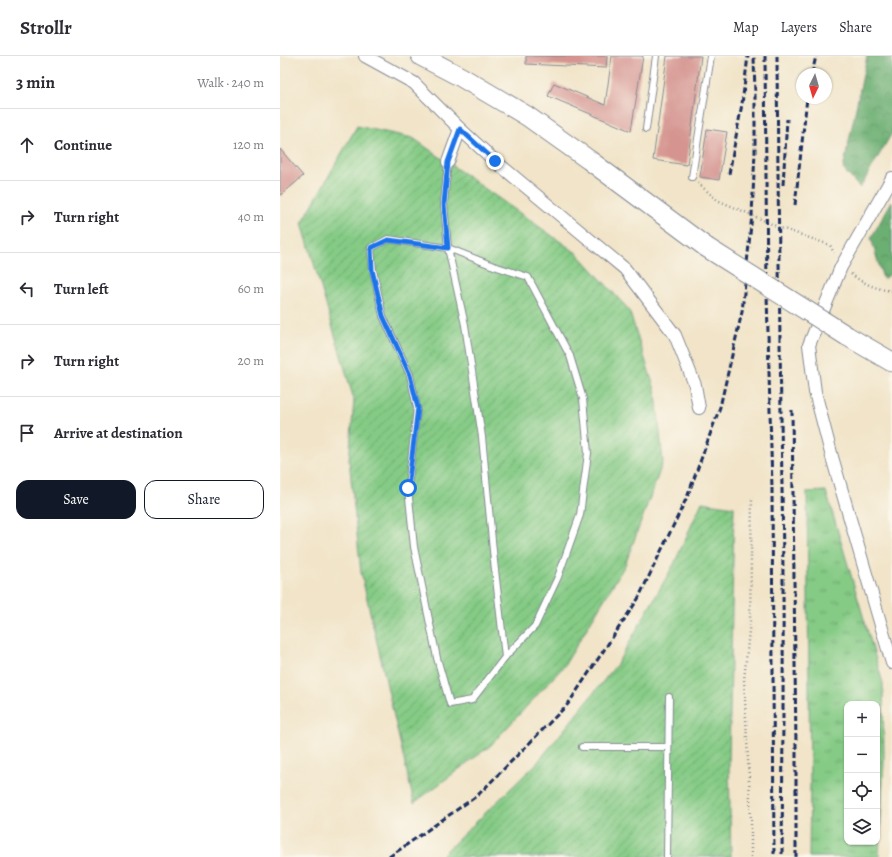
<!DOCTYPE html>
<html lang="en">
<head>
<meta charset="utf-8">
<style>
	body { margin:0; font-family:Alegreya,serif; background:#f7f7f7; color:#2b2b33 }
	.controls { position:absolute; right:12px; bottom:12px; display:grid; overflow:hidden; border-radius:8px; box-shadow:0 1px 3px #0004 }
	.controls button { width:36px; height:36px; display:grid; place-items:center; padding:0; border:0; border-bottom:1px solid #e1e1e2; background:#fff; color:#2b2b33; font:20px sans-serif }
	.compass { position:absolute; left:516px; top:12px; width:36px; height:36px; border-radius:50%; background:#fff; box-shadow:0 1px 3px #0004; rotate:185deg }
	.stop { position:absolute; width:12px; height:12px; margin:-9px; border:3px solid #1a73e8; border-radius:50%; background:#fff }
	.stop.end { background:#1a73e8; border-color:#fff; box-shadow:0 1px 4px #0008 }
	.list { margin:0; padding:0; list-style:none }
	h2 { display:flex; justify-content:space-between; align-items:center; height:52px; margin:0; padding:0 16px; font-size:17px }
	h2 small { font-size:13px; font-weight:400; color:#7c7c81 }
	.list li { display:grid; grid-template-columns:26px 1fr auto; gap:12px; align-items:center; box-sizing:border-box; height:72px; padding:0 16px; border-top:1px solid #e1e1e2 }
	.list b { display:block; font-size:15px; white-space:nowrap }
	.list em { font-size:13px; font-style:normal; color:#7c7c81 }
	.actions { display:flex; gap:8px; padding:12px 16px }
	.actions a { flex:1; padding:9px 0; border:1px solid #111827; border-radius:12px; text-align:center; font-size:14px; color:#111827 }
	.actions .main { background:#111827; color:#fff }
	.icon { flex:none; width:22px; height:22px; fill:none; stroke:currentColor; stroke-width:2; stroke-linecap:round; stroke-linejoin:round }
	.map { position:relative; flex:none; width:612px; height:801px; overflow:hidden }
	header { display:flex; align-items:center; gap:24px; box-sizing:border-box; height:56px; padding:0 20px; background:#fff; border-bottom:1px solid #e1e1e2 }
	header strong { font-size:19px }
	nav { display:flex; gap:22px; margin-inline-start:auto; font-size:14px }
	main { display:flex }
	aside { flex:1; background:#fff }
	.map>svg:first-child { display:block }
</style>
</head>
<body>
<header>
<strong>Strollr</strong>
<nav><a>Map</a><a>Layers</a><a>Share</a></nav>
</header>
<main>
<aside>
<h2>3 min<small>Walk · 240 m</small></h2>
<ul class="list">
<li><svg class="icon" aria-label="ahead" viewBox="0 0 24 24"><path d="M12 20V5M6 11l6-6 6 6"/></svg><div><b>Continue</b></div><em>120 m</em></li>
<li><svg class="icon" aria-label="right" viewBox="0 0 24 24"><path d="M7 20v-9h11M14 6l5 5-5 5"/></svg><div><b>Turn right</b></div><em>40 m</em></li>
<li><svg class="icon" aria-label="left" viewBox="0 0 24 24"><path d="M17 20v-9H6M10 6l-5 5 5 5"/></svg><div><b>Turn left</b></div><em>60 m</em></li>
<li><svg class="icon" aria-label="right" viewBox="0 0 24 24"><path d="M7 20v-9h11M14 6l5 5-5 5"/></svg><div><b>Turn right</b></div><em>20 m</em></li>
<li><svg class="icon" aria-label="arrive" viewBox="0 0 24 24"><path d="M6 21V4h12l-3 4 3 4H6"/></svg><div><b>Arrive at destination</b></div></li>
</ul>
<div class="actions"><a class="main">Save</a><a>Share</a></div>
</aside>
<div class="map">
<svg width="612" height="801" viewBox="0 0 612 801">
	<defs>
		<pattern id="grass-tufts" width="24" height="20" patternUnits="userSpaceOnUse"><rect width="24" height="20" fill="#85cb85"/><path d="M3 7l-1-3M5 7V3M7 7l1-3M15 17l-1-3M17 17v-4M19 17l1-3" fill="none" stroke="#6ca570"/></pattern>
		<pattern id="forest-crowns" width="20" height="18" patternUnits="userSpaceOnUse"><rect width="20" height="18" fill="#6caf72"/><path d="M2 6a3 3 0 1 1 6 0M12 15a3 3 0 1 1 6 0" fill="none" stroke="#588f61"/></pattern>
		<pattern id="garden-furrows" width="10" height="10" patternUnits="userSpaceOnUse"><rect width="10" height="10" fill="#85cb85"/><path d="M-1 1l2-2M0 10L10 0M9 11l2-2" fill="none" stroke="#6ca570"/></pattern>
	</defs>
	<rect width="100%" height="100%" fill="#fbf7ec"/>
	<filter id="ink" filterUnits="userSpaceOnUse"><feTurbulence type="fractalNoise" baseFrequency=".025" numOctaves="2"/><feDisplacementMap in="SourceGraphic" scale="8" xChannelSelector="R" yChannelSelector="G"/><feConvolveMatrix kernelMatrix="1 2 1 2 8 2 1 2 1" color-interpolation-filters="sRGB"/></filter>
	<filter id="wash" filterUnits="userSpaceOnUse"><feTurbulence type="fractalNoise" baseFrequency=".012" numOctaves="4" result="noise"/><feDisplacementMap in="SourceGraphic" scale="16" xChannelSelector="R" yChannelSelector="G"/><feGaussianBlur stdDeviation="0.9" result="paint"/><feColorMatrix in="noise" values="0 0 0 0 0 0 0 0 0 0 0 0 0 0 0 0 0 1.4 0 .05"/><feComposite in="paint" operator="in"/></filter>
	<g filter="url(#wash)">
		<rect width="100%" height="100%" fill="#f1e4c8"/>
		<!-- grass -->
		<path fill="url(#grass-tufts)" stroke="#507d72" fill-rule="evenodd" d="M546,435L603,627L604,706L599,801H529L530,728L527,436ZM567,648H597V786H567Z"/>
		<!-- forest -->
		<g fill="url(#forest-crowns)" stroke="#446f68">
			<polygon points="587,0 612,0 612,77 580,132 563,113"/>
			<polygon points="612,145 612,217 603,223 591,182"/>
		</g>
		<!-- garden -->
		<g fill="url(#garden-furrows)" stroke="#507d72">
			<polygon points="77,70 133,82 298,198 349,254 376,337 383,406 345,509 284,610 210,690 134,747 81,517 69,404 74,344 22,167"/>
			<polygon points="422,446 454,451 449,708 451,801 160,801 257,707 337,608 394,508"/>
		</g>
		<g id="blocks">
			<!-- building -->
			<g fill="#d59490">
				<polygon points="246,0 327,0 326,12 246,8"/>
				<polygon points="332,0 363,0 351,75 268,40 274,27 325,49"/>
				<polygon points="387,0 421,0 407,109 373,104"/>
				<polygon points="427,73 447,76 439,124 420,121"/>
				<polygon points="0,93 23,120 0,140"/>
			</g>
		</g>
	</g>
	<g filter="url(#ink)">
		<use href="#blocks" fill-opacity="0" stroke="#868a93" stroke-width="1"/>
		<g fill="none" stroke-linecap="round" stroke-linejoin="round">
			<defs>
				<g id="service">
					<polyline points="366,73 376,0"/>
					<polyline points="168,106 164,148 168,192 185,269 202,381 214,505 225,601"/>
					<polyline points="412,121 431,0"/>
					<polygon points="108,183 168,192 211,209 248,221 290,300 303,343 308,397 300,459 278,521 255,570 225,601 192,644 170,648 157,602 134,491 128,432 137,352 130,319 103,260 93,214 91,192"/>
					<polyline points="302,691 388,691"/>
					<polyline points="387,801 389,641"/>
				</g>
				<g id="minor">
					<polyline points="85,0 134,27 180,73 215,105 345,213 395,279 415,329 419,352"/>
					<polyline points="168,106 180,73"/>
					<polyline points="612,122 561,211 529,289 535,336 552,401 612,607"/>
				</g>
				<g id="primary">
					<polyline points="141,0 181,21 247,60 309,104 426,191"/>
					<polyline points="567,280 612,306"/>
				</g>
			</defs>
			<!-- service casing -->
			<use href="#service" stroke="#868a93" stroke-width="8"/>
			<!-- minor casing -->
			<use href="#minor" stroke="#868a93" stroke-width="14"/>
			<!-- primary casing -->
			<use href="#primary" stroke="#868a93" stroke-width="21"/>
			<!-- path -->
			<g stroke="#868a93" stroke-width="2.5" stroke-dasharray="1 3" stroke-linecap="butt">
				<polyline points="418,127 437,144 472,159 498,171 550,189 554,197"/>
				<path d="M571,218C584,228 596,233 612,235"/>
				<polyline points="471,801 471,763 464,624 470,565 472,441"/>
			</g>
			<!-- service -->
			<use href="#service" stroke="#fff" stroke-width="6"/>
			<!-- minor -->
			<use href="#minor" stroke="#fff" stroke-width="12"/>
			<!-- primary -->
			<use href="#primary" stroke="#fff" stroke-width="19"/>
			<!-- rail -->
			<g stroke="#1b2f5e" stroke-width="3" stroke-dasharray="6 3" stroke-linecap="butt">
				<polyline points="485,0 487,238 492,432 494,801"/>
				<path d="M497,0C498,144 500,287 502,431C504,554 503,678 502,801"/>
				<polyline points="532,18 536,0"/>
				<polyline points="449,118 462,48 468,0"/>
				<polyline points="503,129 507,63"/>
				<polyline points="515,149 527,42"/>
				<polyline points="512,354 516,691 516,801"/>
				<polyline points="109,801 198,739 288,648 358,543 408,439 440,351 462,256 472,159 475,96 475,40 474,0"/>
			</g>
			<defs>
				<polyline id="primary-bridge" points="426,191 567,280"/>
			</defs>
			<!-- primary-bridge casing -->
			<use href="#primary-bridge" stroke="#868a93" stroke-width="21" stroke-linecap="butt"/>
			<!-- primary-bridge -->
			<use href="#primary-bridge" stroke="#fff" stroke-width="19"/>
		</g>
	</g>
	<g fill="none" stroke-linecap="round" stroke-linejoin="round" filter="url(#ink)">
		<!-- route -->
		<polyline stroke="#1a73e8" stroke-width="5" points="128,432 138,352 130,319 103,260 92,214 91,192 108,184 168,192 164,148 168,106 180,73 215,105"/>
	</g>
</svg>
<div class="controls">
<button>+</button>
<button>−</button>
<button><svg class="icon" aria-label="locate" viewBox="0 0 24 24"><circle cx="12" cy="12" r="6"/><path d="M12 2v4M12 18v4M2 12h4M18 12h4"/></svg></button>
<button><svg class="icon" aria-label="layers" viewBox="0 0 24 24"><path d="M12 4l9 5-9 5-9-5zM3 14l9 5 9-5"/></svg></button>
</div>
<svg class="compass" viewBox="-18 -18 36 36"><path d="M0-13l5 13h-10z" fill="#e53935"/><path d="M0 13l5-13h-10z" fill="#7c7c81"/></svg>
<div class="stop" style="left:128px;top:432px"></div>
<div class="stop end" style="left:215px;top:105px"></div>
</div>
</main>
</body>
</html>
